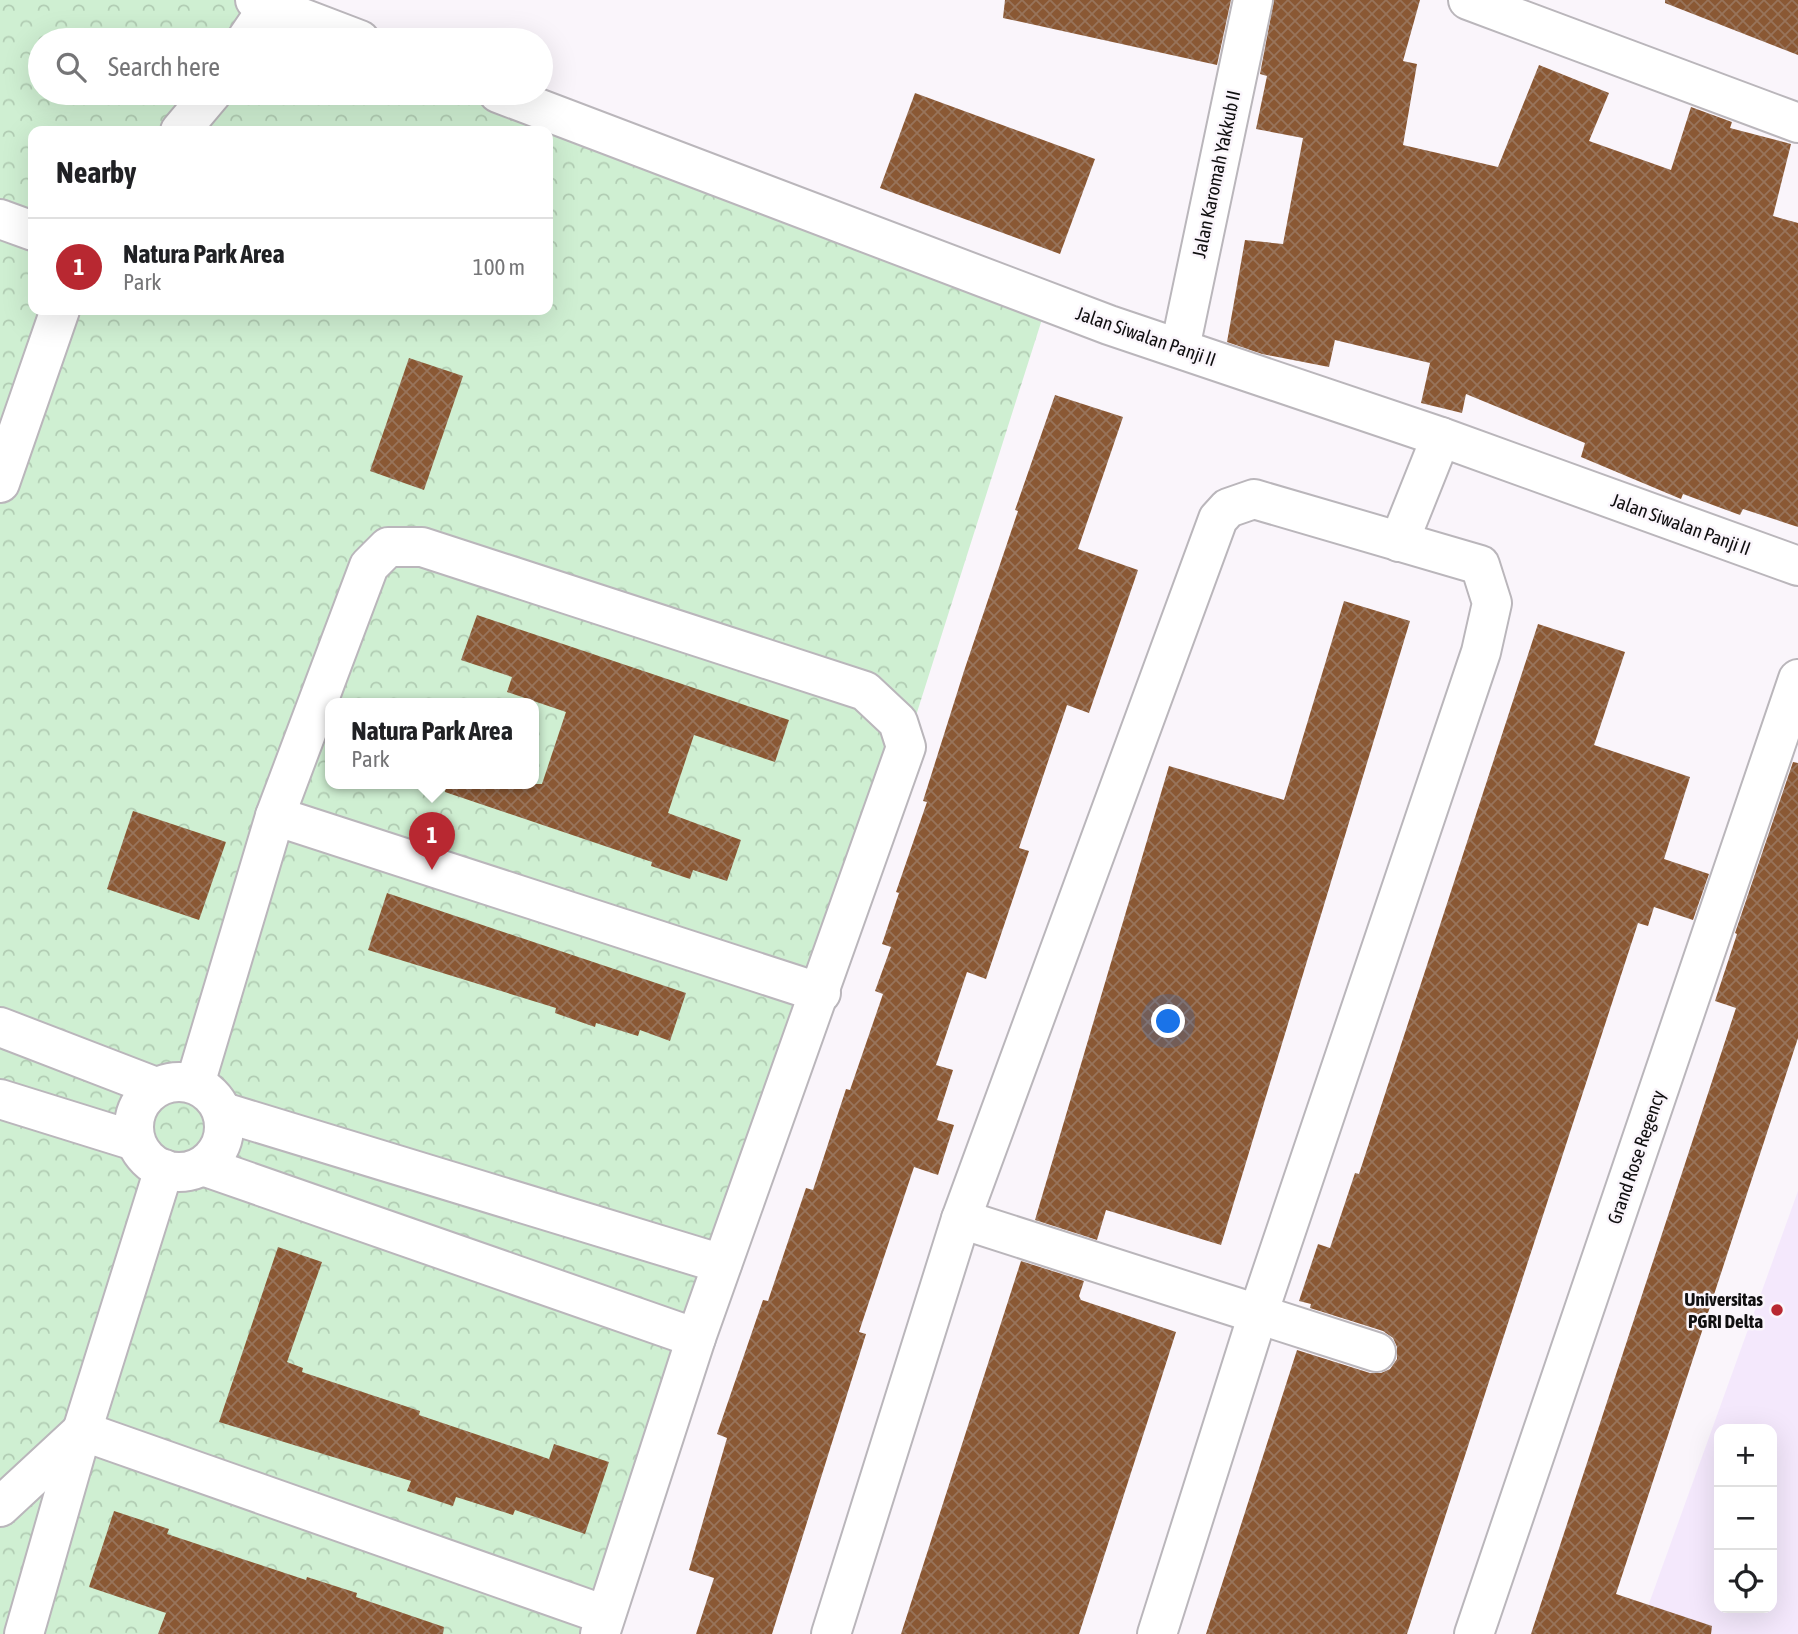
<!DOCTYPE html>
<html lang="en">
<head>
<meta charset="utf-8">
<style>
	body { margin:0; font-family:"Asap Condensed",sans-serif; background:#f6f6f6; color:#202124 }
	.controls { position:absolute; right:21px; bottom:21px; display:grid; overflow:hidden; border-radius:14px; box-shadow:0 7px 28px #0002 }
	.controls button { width:63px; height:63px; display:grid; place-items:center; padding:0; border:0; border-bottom:2px solid #e0e0e0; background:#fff; color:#202124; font:35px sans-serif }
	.you { position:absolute; left:1169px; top:1022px; width:24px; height:24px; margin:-18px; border:5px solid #fff; border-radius:50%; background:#1a73e8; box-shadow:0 0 0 10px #1a73e833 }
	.badge { display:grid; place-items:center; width:46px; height:46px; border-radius:50%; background:#b82831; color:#fff; font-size:23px; font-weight:700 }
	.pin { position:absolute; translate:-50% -58px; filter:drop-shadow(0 2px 4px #0008) }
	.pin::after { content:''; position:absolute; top:37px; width:24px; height:21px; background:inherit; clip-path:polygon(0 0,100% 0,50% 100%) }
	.popup { position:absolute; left:325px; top:698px; width:214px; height:91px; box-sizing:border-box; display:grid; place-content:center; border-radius:14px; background:#fff; filter:drop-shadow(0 2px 5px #0005); font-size:23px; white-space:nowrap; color:#757577 }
	.popup b { font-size:26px; color:#202124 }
	.popup::after { content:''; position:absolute; left:50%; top:100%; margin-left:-14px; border:14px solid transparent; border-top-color:#fff }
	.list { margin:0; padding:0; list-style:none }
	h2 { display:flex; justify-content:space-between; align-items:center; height:91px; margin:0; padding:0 28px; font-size:30px }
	h2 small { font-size:23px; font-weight:400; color:#757577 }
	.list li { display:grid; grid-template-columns:46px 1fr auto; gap:21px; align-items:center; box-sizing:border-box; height:98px; padding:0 28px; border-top:2px solid #e0e0e0 }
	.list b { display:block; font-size:26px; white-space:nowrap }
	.list p { margin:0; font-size:23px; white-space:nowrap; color:#757577 }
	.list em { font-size:23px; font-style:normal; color:#757577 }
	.icon { flex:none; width:38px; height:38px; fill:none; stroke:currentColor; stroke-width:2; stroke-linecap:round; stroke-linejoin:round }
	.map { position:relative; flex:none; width:1798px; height:1634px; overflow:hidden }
	.search { position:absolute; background:#fff; box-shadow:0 7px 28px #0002; left:28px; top:28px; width:525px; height:77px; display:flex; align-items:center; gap:18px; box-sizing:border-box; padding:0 24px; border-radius:38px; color:#757577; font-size:26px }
	.panel { position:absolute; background:#fff; box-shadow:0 7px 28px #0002; left:28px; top:126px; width:525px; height:189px; border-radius:14px }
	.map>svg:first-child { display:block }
</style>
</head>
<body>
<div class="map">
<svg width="1798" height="1634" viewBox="0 0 1798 1634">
	<defs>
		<pattern id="park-crowns" width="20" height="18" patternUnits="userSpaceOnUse" patternTransform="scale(1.75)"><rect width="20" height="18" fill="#cfefd2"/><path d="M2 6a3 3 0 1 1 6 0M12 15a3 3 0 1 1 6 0" fill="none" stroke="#b1ccb3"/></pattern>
		<pattern id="building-cross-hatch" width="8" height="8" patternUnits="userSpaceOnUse" patternTransform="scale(1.75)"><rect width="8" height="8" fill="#8a5834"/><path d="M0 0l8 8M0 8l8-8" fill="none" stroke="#98745b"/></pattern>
	</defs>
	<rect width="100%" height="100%" fill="#faf5fb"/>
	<!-- education -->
	<path fill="#f4e8fc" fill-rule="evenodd" d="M1798,1191V1634H1638ZM1719,1429H1772V1608H1719Z"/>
	<!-- park -->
	<path fill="url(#park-crowns)" fill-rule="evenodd" d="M0,0H255L364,40H40V93H508L1051,291L906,747L600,1634H0ZM33,131H548V310H33ZM330,704H534V784H330Z"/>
	<!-- building -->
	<g fill="url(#building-cross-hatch)">
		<polygon points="1005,0 1231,0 1217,65 1003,18"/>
		<polygon points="1274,0 1420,0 1403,61 1417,64 1403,145 1498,167 1539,65 1609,93 1589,141 1671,170 1691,107 1732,122 1730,128 1791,144 1773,216 1798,223 1798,527 1743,509 1740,515 1683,494 1681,499 1581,457 1585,443 1466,394 1462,413 1421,403 1430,363 1335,340 1329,367 1262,354 1227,342 1245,240 1283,244 1303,138 1256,129 1267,76 1260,74"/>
		<polygon points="1665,0 1798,0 1798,55 1665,3"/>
		<polygon points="915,93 1095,159 1060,254 880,188"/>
		<polygon points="409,358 463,376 424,490 370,471"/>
		<polygon points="1055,395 1123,417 1078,549 1138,570 1089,713 1067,705 1019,848 1029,851 986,979 967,972 936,1065 953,1070 937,1120 954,1125 938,1175 914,1167 859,1332 866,1334 772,1634 696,1634 714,1578 689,1570 727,1438 717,1434 763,1300 768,1301 806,1188 813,1190 846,1089 850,1090 883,994 875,991 891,947 882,944 899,893 896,892 927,802 923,801 964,671 1018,511 1015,510"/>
		<polygon points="1344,601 1410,621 1221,1245 1106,1210 1097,1240 1035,1220 1169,766 1284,800"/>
		<polygon points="477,615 789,720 775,762 694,735 668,813 741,840 727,881 693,870 690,879 651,866 652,862 445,792 446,784 542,784 566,712 507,692 512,677 461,660"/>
		<polygon points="1538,624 1625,652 1594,745 1690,777 1664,859 1709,874 1693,920 1654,907 1648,926 1638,923 1407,1634 1206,1634 1297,1350 1370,1373 1381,1373 1390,1369 1397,1359 1397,1347 1393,1338 1383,1331 1310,1308 1311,1304 1299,1301 1318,1244 1330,1248 1355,1173 1359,1174"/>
		<polygon points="1793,762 1798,763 1798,1038 1616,1594 1712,1626 1711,1634 1531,1634 1736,1008 1715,1001 1737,934 1735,933"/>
		<polygon points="133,811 226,842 199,920 107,889"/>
		<polygon points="387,893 686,993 670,1041 640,1030 638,1036 596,1023 595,1027 555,1013 556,1008 368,950"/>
		<polygon points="278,1247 322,1262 287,1362 303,1368 302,1372 420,1411 419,1415 549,1459 554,1444 609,1462 585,1534 515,1510 513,1515 456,1497 453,1506 407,1491 411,1481 219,1422"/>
		<polygon points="1021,1261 1084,1281 1079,1296 1081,1300 1176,1332 1148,1420 1079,1634 901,1634"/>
		<polygon points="114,1511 169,1529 167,1534 306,1580 307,1577 357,1593 356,1597 444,1627 443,1634 158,1634 166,1613 89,1587"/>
	</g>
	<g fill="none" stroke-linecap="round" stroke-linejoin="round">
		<defs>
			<g id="street">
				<polyline points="255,0 360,40"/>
				<polyline points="1468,0 1798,123"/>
				<polyline points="246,40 269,6"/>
				<polyline points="498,93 1109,325 1441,437 1798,566"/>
				<polyline points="180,131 212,93"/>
				<polyline points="0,219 33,231"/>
				<polyline points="1180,348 1253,0"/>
				<polyline points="0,483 60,310"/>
				<polyline points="1399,542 1441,437"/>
				<polyline points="275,816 821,993"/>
				<polyline points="0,1027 156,1087"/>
				<circle cx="179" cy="1127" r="45"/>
				<polyline points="195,1084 275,816 369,566 388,547 422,547 865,691 898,722 906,747 696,1338 600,1634"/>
				<polyline points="0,1099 135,1141"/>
				<polyline points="223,1112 722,1264"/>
				<polyline points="203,1166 696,1338"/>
				<polyline points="961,1219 1376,1352"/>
				<polyline points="0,1507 82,1431 605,1615"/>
				<polyline points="24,1634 82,1431 164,1169"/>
				<polyline points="831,1634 961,1219 1218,519 1228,508 1254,499 1480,565 1492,603 1481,652 1258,1314 1157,1634"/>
				<polyline points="1474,1634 1798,679"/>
			</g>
		</defs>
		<!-- street casing -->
		<use href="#street" stroke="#bab6bb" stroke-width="42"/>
		<!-- street -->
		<use href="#street" stroke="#fff" stroke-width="38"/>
	</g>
	<!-- markers -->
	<circle fill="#b82831" stroke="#faf5fb" stroke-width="2.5" cx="1777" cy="1310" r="7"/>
	<g text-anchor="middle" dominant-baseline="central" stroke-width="5" stroke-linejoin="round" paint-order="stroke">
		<!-- street labels -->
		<g font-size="19" fill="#100f10" stroke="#faf5fb">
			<text transform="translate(1216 174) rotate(-78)">Jalan Karomah Yakkub II</text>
			<text transform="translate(1146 336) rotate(19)">Jalan Siwalan Panji II</text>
			<text transform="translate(1681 524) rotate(20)">Jalan Siwalan Panji II</text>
			<text transform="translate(1636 1157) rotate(-71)">Grand Rose Regency</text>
		</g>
		<!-- poi labels -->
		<g font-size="19" font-weight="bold" fill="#100f10" stroke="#faf5fb" text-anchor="end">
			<text x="1763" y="1299">Universitas<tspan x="1763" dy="22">PGRI Delta</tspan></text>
		</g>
	</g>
</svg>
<div class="controls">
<button>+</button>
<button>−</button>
<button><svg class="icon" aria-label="locate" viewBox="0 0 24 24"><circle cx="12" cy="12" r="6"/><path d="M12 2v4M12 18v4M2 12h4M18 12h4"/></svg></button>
</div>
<div class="you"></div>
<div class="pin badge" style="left:432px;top:870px">1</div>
<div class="popup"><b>Natura Park Area</b>Park</div>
<div class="search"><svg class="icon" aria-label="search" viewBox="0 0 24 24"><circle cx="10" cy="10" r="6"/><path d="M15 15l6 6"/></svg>Search here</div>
<section class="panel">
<h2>Nearby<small></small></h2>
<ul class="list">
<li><span class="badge">1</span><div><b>Natura Park Area</b><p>Park</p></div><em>100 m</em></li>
</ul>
</section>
</div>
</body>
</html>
